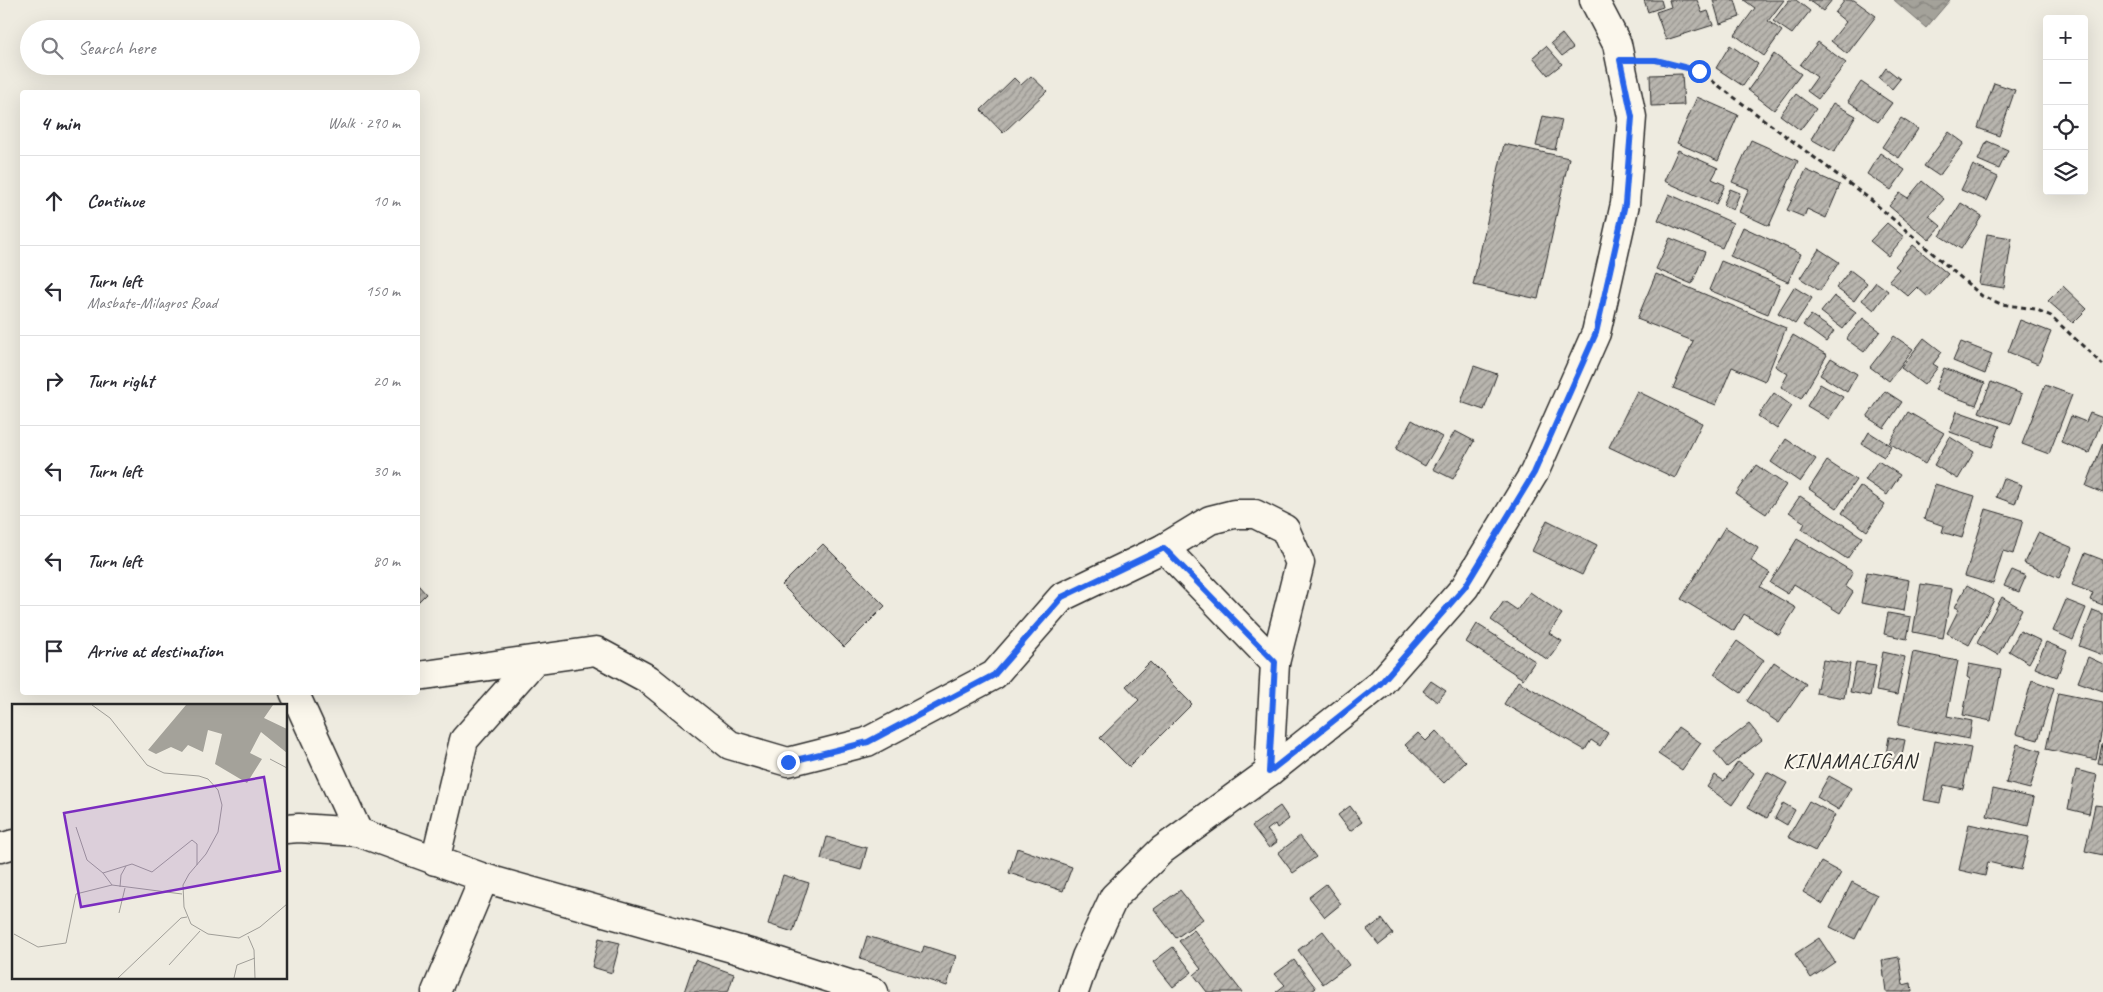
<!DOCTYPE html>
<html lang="en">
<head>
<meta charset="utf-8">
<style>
	body { margin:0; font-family:Caveat,sans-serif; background:#f7f7f7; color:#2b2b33 }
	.controls { position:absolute; right:15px; top:15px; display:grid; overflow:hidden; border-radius:5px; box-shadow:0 5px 20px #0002 }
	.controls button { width:45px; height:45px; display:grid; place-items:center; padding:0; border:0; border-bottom:1px solid #e1e1e2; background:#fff; color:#2b2b33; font:25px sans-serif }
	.stop { position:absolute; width:15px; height:15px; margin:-11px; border:4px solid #2563eb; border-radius:50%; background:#fff }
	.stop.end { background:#2563eb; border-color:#fff; box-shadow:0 1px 5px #0008 }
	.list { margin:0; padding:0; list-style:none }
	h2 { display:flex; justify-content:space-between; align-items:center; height:65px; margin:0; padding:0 20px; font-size:21px }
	h2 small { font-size:16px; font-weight:400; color:#7c7c81 }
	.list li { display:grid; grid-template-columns:32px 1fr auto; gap:15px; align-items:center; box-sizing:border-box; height:90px; padding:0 20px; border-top:1px solid #e1e1e2 }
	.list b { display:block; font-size:19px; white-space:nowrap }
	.list p { margin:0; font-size:16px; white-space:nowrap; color:#7c7c81 }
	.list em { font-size:16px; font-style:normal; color:#7c7c81 }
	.icon { flex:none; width:28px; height:28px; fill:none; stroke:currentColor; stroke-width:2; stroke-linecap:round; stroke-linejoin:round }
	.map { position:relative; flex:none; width:2103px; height:992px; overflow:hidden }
	.search { position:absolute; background:#fff; box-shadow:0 5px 20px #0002; left:20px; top:20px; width:400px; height:55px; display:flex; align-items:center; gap:12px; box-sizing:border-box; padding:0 18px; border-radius:28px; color:#7c7c81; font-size:19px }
	.panel { position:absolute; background:#fff; box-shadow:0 5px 20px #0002; left:20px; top:90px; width:400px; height:605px; border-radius:5px }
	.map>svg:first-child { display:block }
</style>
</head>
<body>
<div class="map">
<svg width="2103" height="992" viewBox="0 0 2103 992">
	<defs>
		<pattern id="water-waves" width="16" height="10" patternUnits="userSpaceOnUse" patternTransform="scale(1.25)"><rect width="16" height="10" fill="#a4a29a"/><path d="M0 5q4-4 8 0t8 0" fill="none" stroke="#86847e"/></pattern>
		<pattern id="building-hatch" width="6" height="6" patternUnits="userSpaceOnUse" patternTransform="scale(1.25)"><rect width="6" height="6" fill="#b8b5ae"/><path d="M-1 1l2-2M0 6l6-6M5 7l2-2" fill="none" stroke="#96938e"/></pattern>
	</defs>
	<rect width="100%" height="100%" fill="#eeebe0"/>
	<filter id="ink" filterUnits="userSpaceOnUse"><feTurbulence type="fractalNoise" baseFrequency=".02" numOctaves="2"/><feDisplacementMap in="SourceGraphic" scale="10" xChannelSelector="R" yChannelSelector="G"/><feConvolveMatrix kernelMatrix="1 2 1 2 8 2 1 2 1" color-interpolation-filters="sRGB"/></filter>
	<g filter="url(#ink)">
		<!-- water -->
		<polygon fill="url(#water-waves)" stroke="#74726e" points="1894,0 1950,0 1926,28"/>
		<!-- building -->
		<g fill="url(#building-hatch)" stroke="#2b2b2b">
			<polygon points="1644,0 1661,0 1663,7 1648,12"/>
			<polygon points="1669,0 1697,0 1702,13 1708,11 1713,25 1666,40 1656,12 1671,7"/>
			<polygon points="1713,0 1735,0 1740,17 1720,24"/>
			<polygon points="1744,0 1784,0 1768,21 1782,31 1764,56 1735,35 1755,8"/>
			<polygon points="1789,0 1796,0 1810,11 1792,34 1773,21"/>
			<polygon points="1808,0 1832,0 1823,11"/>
			<polygon points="1845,0 1854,0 1876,16 1847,54 1831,41 1846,22 1835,13"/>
			<polygon points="1562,34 1573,48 1562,56 1551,43"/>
			<polygon points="1818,42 1846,63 1818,99 1807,91 1817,77 1800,65"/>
			<polygon points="1730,45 1758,64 1743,86 1716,68"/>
			<polygon points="1546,46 1562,64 1548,75 1533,57"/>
			<polygon points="1774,54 1801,74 1774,110 1748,90"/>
			<polygon points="1886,68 1900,79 1892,89 1879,78"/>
			<polygon points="1682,74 1684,105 1651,106 1650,75"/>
			<polygon points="1031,76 1047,91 1003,133 981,110 1014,78 1021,85"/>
			<polygon points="1861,82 1892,103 1878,122 1848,101"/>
			<polygon points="1994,83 2015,90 1999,136 1978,128"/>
			<polygon points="1796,94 1816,109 1800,130 1780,115"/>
			<polygon points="1697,97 1738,115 1718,161 1677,143"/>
			<polygon points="1833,103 1856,116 1834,152 1811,139"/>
			<polygon points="1543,116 1562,120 1555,150 1536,146"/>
			<polygon points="1901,118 1918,129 1899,158 1882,147"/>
			<polygon points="1949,132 1964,143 1939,176 1924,166"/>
			<polygon points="1751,140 1798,161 1769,226 1739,212 1749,189 1732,182"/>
			<polygon points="1987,141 2008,150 1999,169 1978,160"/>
			<polygon points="1504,144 1569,158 1538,299 1473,285"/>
			<polygon points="1678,150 1718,168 1712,179 1725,185 1716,204 1664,181"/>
			<polygon points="1880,153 1905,170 1891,190 1867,174"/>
			<polygon points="1973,165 1998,177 1987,201 1961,190"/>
			<polygon points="1806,170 1840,185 1826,218 1807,209 1804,217 1787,210"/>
			<polygon points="1922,181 1944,199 1929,216 1941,226 1929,240 1889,206 1900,193 1908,198"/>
			<polygon points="1730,189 1740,193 1733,210 1723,205"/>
			<polygon points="1669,194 1733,223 1722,248 1658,220"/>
			<polygon points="1961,203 1982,216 1961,249 1940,236"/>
			<polygon points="1887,223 1904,237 1888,256 1870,241"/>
			<polygon points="1743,227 1801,254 1788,282 1730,256"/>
			<polygon points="1987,234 2012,238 2004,288 1979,284"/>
			<polygon points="1670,238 1705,252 1692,284 1656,269"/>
			<polygon points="1913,245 1948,274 1928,297 1917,287 1908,296 1889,280 1899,269 1895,266"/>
			<polygon points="1819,249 1839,262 1820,291 1800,278"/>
			<polygon points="1721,261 1780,285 1768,314 1709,290"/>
			<polygon points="1850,270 1867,283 1854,301 1836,288"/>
			<polygon points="1656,274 1786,328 1765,381 1732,367 1716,405 1673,388 1693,341 1637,319"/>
			<polygon points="1876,282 1888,291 1874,310 1862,300"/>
			<polygon points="2063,286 2087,309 2073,323 2048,301"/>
			<polygon points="1794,287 1812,298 1795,324 1778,313"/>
			<polygon points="1834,296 1856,312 1843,329 1821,312"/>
			<polygon points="1811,315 1834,331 1826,342 1803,325"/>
			<polygon points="1863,318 1880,331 1864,352 1846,339"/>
			<polygon points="2020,320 2051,332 2038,364 2008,352"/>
			<polygon points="1793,335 1827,355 1801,399 1781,387 1788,374 1775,366"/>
			<polygon points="1894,336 1913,349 1889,381 1870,367"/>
			<polygon points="1924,338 1942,352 1933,364 1938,367 1924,385 1901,368"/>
			<polygon points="1961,342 1992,354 1985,374 1953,361"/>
			<polygon points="1831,358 1857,374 1847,392 1820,375"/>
			<polygon points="1474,366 1497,374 1484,410 1461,402"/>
			<polygon points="1944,368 1985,383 1976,405 1935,390"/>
			<polygon points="1991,382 2022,394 2011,424 1979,412"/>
			<polygon points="1820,384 1843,397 1829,419 1807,406"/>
			<polygon points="2045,385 2072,395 2049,454 2022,444"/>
			<polygon points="1637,391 1702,423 1675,478 1609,447"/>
			<polygon points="1885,391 1902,402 1884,428 1867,417"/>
			<polygon points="1774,393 1792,406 1777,429 1758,416"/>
			<polygon points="1957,411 2000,426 1992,447 1950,432"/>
			<polygon points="1908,412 1944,433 1925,464 1889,443"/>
			<polygon points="2090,413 2103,418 2089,453 2061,442 2071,416 2086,422"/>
			<polygon points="1412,420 1442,437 1425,466 1396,449"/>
			<polygon points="1455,431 1474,441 1453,479 1433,469"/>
			<polygon points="1869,432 1891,446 1884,457 1862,444"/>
			<polygon points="1950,437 1974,452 1958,479 1934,465"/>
			<polygon points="1786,439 1816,459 1800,482 1771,462"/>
			<polygon points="2103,443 2103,493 2086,486"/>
			<polygon points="1827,461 1856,480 1837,508 1809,489"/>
			<polygon points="1878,461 1900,475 1887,495 1865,480"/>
			<polygon points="1756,465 1786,485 1766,514 1736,494"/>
			<polygon points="2003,478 2022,485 2015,504 1996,497"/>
			<polygon points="1935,484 1975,496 1962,538 1942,532 1944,526 1924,519"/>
			<polygon points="1860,486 1885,504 1867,531 1842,513"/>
			<polygon points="1800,496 1862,537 1847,559 1802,529 1805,523 1789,512"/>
			<polygon points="1986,509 2023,520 2013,554 2003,551 1993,584 1965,576"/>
			<polygon points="1547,520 1597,545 1582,575 1532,551"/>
			<polygon points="1725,527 1758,548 1751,561 1770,573 1760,587 1796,608 1779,635 1744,614 1734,631 1681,599"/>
			<polygon points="2038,533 2073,548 2059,578 2024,563"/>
			<polygon points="1797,539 1853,572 1845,586 1853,592 1840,613 1794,584 1788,594 1770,583"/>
			<polygon points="823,544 885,606 844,647 782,585"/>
			<polygon points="2085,553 2103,560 2103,605 2090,600 2093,593 2072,585"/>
			<polygon points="2012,570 2026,576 2019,592 2004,586"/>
			<polygon points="1867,572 1909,580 1904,611 1861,603"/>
			<polygon points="1921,584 1952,589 1943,638 1913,632"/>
			<polygon points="418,585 426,594 418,602"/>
			<polygon points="1967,585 1994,600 1969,645 1947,633 1959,609 1955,607"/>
			<polygon points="1530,592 1562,614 1549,633 1562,641 1548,660 1491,620 1504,601 1517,610"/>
			<polygon points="2002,597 2022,609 1998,655 1977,643"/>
			<polygon points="2066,600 2086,608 2073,640 2053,631"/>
			<polygon points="2093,610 2103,614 2103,655 2079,646"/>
			<polygon points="1888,613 1911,617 1907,639 1884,634"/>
			<polygon points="1477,624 1535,661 1523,679 1466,642"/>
			<polygon points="2020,631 2041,641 2029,663 2009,651"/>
			<polygon points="1737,641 1764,660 1741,693 1714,674"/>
			<polygon points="2046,642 2067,651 2057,677 2035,668"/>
			<polygon points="1883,652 1905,657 1897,695 1876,691"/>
			<polygon points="1913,652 1958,661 1947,716 1972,721 1969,739 1898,725"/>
			<polygon points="2088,657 2103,664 2103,691 2078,682"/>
			<polygon points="1823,660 1850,664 1844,698 1816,693"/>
			<polygon points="1150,662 1192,704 1129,767 1100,738 1139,700 1126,686"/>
			<polygon points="1774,662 1806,684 1779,723 1747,701"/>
			<polygon points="1856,662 1876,665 1870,696 1850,692"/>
			<polygon points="1969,664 2001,670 1991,721 1963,715 1970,679 1967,677"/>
			<polygon points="2032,680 2054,688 2038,740 2016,734"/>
			<polygon points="1431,681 1446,691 1437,702 1423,691"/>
			<polygon points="1518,681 1608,733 1600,746 1591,740 1585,750 1504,704"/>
			<polygon points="2058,693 2103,702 2103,724 2096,760 2046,749"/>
			<polygon points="1749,724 1762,740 1727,767 1714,751"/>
			<polygon points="1678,727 1701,743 1682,770 1658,754"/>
			<polygon points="1436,731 1466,762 1444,783 1405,745 1418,733 1426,741"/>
			<polygon points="1889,737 1905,740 1900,764 1885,760"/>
			<polygon points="1935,741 1971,748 1963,789 1944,785 1940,803 1924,800"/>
			<polygon points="2017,744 2041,751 2030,789 2006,783"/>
			<polygon points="2102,744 2103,744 2103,764 2098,763"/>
			<polygon points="1738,762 1754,773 1732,805 1707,787 1715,775 1724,781"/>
			<polygon points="2076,770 2097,775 2089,814 2068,809"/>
			<polygon points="1767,772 1787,783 1767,818 1748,807"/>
			<polygon points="1829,776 1851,788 1839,810 1817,797"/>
			<polygon points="1993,789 2034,798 2028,826 1987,816"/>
			<polygon points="1809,801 1835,815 1815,851 1788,837"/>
			<polygon points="1783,803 1795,810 1787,825 1775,818"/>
			<polygon points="2095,805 2103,806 2103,855 2085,851"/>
			<polygon points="1280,806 1289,819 1277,828 1275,824 1267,830 1277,842 1269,848 1252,826"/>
			<polygon points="1350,806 1362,822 1350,831 1338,815"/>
			<polygon points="1969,824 2029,837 2021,870 1988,862 1985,876 1959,870"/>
			<polygon points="1300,836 1316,857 1293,873 1278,853"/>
			<polygon points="827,837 867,848 861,870 821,859"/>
			<polygon points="1017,848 1072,867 1063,891 1009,873"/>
			<polygon points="1821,862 1841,873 1823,904 1803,892"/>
			<polygon points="783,875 809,883 793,932 768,924"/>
			<polygon points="1852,882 1877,895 1855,939 1830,927"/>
			<polygon points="1326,884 1341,904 1325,917 1309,897"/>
			<polygon points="1180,890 1203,919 1176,938 1154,909"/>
			<polygon points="1382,919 1393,934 1379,945 1367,930"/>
			<polygon points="1194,930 1242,992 1207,992 1194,975 1201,969 1179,941"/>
			<polygon points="1323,931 1349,965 1323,984 1298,950"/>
			<polygon points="867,936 922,953 924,946 956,956 947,986 860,959"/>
			<polygon points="599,938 620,943 612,973 592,967"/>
			<polygon points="1819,938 1835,962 1811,978 1795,954"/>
			<polygon points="1173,947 1192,972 1173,987 1153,962"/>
			<polygon points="1899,957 1903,985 1911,983 1912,992 1886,992 1882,960"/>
			<polygon points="695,960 734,974 728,992 684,992"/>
			<polygon points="1294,960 1316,988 1311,992 1276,992 1285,985 1275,974"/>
		</g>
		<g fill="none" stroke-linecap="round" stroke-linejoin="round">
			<defs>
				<g id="minor">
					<polyline points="1164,548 1275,663"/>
					<polyline points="418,676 596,651 648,679 730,745 788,762 867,742 994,675 1062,597 1164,548 1210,520 1234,514 1255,514 1285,529 1300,563 1275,663 1269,772"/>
					<polyline points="294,692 358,832 484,878 764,957 874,992"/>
					<polyline points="286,829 299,828 358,832"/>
					<polyline points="0,848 14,844"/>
					<polyline points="435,861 464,740 535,660"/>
					<polyline points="436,992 484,878"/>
				</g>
				<polyline id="major" points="1074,992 1086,957 1114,897 1162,850 1269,772 1380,684 1465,587 1534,473 1596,333 1625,204 1632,117 1617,44 1594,0"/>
			</defs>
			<!-- minor casing -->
			<use href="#minor" stroke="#2b2b2b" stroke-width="31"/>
			<!-- major casing -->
			<use href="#major" stroke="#2b2b2b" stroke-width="31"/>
			<!-- path -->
			<polyline stroke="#2b2b2b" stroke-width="3" stroke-dasharray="5 4" stroke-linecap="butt" points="1653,60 1699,71 1871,200 1982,296 2001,304 2035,309 2051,316 2103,365"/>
			<!-- minor -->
			<use href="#minor" stroke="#fbf7ec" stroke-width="28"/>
			<!-- major -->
			<use href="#major" stroke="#fbf7ec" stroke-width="28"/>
		</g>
	</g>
	<g fill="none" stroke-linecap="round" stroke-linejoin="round" filter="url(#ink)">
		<!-- route -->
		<polyline stroke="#2563eb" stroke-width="6" points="788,762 868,742 994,675 1062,597 1164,548 1275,662 1269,772 1380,684 1465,587 1534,473 1596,333 1625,204 1632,117 1620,60 1656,60 1699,71"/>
	</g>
	<g text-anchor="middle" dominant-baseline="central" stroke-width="4.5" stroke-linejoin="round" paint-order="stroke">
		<!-- quarter labels -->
		<g font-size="22" letter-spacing="1" fill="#2b2b2b" stroke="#fbf7ec">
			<text x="1850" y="761">KINAMALIGAN</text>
		</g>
	</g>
	<!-- overview -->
	<g transform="translate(12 704)">
		<rect width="275" height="275" fill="#eeebe0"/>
		<path d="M174,1H261L252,14L275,25V49L249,28L238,49L250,55L235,79L203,60L210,30L196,26L191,48L176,41L170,48L159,43L144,50L136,46Z" fill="#a4a29a"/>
		<path fill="none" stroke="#a09e98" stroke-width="1" d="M80,1L98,14L135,61L152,69L187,72L196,75L206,86L210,101L206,128L194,150L177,170L171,181L172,203L179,220L196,230L227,234L248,223L275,200M258,55L275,64M64,123L75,156L91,169L120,160L140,168L180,136L185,140V161M91,169L100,181L170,190M108,183L109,171L114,162M107,209L113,184M2,230L26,243L54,239L64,190L100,181M236,232L242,246L243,274M157,261L188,227M106,274L169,214L175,213M222,274L225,261L243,254"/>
		<path fill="#7b2cbf" fill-opacity="0.15" stroke="#7b2cbf" stroke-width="2.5" d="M252,73L268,167L69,203L52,109Z"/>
		<rect width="275" height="275" fill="none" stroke="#2b2b2b" stroke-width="2.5"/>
	</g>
</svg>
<div class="controls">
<button>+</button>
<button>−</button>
<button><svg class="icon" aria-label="locate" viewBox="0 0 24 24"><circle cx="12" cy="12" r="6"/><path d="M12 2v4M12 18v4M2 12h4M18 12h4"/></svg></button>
<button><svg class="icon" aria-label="layers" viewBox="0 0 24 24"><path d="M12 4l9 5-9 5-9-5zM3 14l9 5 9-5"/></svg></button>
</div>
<div class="stop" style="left:1699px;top:71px"></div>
<div class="stop end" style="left:788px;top:762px"></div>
<div class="search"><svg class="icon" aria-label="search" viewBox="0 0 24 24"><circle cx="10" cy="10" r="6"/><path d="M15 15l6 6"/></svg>Search here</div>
<section class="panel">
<h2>4 min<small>Walk · 290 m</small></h2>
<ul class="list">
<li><svg class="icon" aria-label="ahead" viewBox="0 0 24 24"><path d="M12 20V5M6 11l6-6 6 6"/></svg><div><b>Continue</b></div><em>10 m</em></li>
<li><svg class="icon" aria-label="left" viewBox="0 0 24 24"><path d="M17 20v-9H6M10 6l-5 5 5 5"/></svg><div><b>Turn left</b><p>Masbate-Milagros Road</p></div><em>150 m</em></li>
<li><svg class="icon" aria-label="right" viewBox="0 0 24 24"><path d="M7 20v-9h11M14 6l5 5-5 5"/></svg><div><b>Turn right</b></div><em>20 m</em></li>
<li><svg class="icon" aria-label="left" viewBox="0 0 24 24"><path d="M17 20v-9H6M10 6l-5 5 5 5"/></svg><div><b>Turn left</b></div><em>30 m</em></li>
<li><svg class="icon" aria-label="left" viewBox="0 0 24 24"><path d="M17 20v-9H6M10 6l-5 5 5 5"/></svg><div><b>Turn left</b></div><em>80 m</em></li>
<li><svg class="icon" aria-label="arrive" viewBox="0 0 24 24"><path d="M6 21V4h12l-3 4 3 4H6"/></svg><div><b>Arrive at destination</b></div></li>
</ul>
</section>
</div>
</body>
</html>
